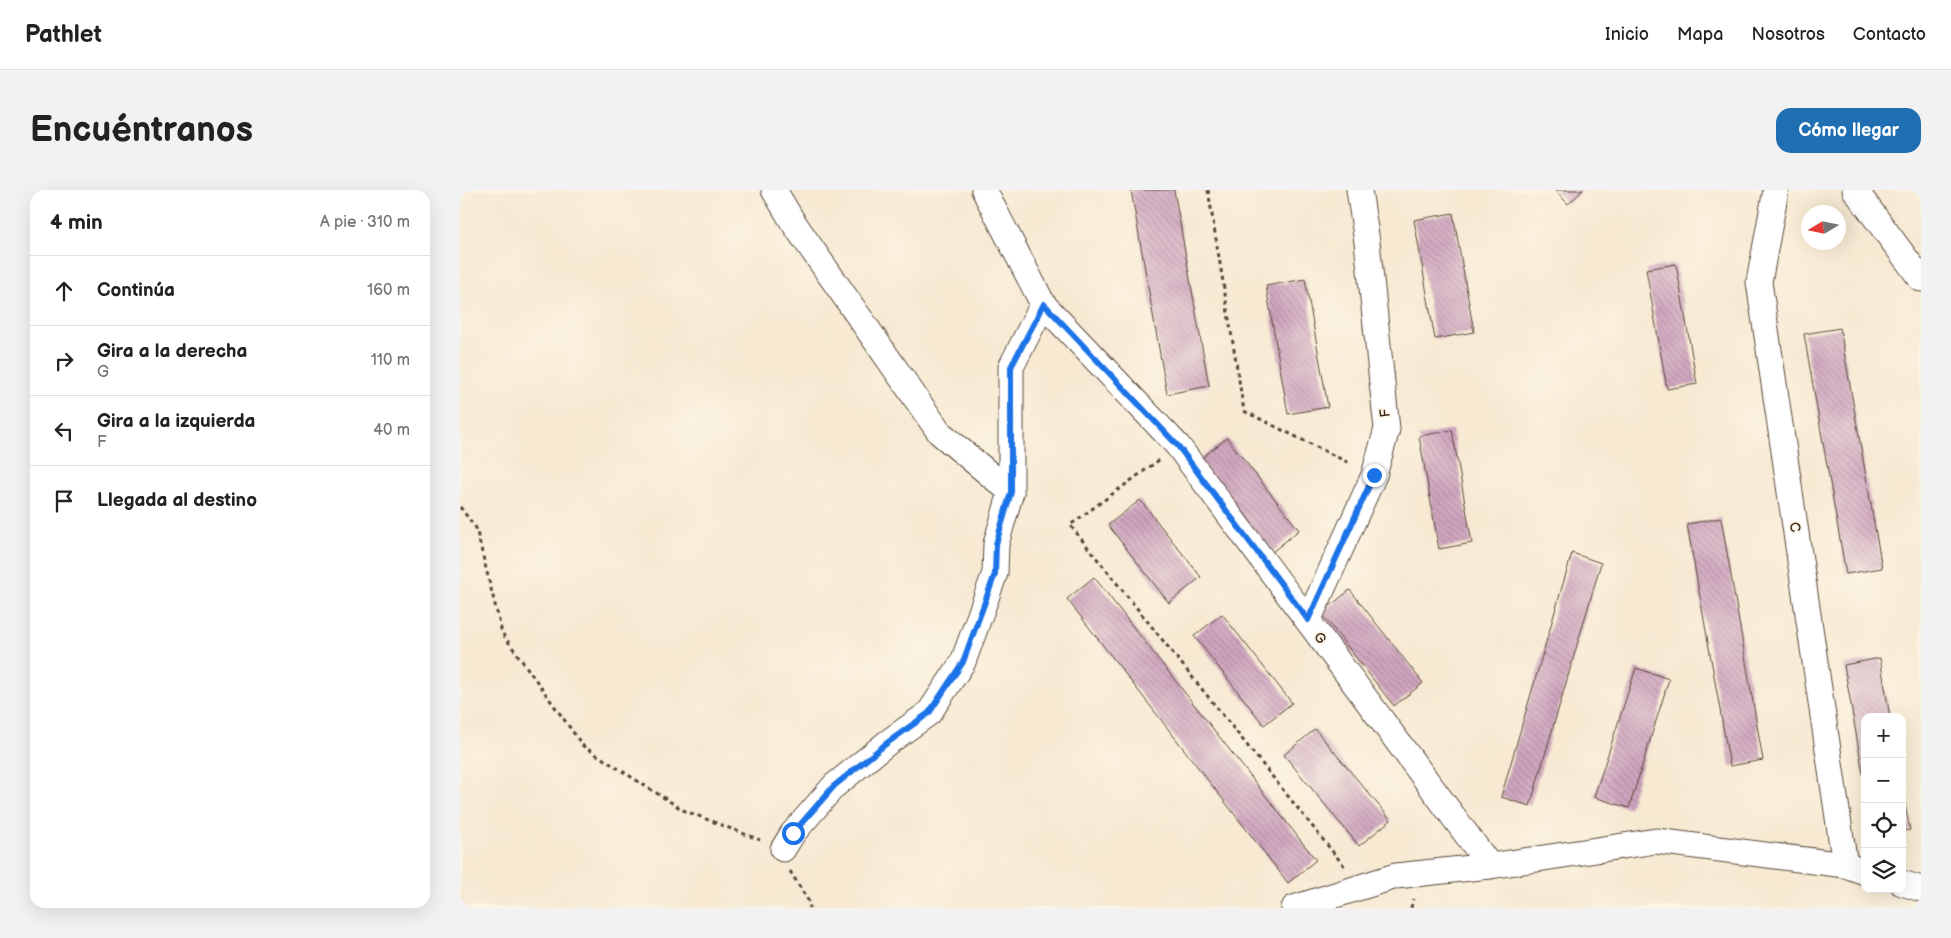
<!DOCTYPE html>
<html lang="es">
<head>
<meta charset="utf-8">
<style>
	body { margin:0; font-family:"Balsamiq Sans",sans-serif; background:#f2f2f2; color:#222 }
	.controls { position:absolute; right:15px; bottom:15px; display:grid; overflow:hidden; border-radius:10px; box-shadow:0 5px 20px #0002 }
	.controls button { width:45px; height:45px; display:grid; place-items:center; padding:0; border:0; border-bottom:1px solid #e0e0e0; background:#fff; color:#222; font:25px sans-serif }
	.compass { position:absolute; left:1341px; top:15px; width:45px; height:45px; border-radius:50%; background:#fff; box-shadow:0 5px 20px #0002; rotate:260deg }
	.stop { position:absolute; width:15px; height:15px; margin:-11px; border:4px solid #1a73e8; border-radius:50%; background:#fff }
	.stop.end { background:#1a73e8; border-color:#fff; box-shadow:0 1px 5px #0008 }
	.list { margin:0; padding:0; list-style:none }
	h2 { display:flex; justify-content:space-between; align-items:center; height:65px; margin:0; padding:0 20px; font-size:21px }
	h2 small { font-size:16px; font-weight:400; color:#767676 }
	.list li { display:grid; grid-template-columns:32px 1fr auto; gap:15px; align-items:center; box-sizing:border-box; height:70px; padding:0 20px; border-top:1px solid #e0e0e0 }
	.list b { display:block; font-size:19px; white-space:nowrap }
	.list p { margin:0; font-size:16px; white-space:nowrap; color:#767676 }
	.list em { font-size:16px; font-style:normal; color:#767676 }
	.icon { flex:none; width:28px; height:28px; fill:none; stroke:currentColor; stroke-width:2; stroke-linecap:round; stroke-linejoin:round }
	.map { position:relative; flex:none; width:1461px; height:718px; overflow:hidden; border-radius:15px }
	header { display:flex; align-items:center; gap:30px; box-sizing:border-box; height:70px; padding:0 25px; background:#fff; border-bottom:1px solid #e0e0e0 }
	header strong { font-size:24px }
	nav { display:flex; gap:28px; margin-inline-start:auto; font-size:18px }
	.intro { display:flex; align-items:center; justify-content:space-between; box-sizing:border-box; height:120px; padding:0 30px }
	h1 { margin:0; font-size:35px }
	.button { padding:12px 22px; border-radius:15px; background:#1f6fb2; color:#fff; font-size:18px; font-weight:700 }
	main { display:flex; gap:30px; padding:0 30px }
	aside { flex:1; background:#fff; border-radius:15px; box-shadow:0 5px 20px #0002 }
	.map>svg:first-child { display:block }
</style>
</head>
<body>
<header>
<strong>Pathlet</strong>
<nav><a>Inicio</a><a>Mapa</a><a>Nosotros</a><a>Contacto</a></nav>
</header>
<div class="intro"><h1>Encuéntranos</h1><a class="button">Cómo llegar</a></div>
<main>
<aside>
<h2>4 min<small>A pie · 310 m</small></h2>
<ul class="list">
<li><svg class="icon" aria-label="ahead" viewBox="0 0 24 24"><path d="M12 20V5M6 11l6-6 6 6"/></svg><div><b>Continúa</b></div><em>160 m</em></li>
<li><svg class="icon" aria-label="right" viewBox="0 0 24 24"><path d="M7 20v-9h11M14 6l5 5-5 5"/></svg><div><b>Gira a la derecha</b><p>G</p></div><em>110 m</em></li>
<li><svg class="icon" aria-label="left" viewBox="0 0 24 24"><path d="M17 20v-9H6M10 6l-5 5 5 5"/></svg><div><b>Gira a la izquierda</b><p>F</p></div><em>40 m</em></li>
<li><svg class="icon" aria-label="arrive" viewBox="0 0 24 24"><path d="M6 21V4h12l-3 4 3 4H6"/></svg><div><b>Llegada al destino</b></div></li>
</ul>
</aside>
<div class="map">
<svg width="1461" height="718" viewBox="0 0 1461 718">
	<defs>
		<pattern id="building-back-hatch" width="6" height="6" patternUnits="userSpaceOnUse" patternTransform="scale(1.25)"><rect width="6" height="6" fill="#d0a6c0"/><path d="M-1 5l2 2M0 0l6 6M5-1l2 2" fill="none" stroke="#aa879b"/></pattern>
	</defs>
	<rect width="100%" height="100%" fill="#fcf5e5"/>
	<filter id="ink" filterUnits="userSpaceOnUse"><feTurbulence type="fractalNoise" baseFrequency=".02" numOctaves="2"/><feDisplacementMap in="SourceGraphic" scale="10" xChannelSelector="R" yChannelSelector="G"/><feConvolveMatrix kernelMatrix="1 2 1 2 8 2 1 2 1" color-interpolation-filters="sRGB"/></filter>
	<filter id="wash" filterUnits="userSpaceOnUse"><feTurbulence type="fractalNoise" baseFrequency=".0096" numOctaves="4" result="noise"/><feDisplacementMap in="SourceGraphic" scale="20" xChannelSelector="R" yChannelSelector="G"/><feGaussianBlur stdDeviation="1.12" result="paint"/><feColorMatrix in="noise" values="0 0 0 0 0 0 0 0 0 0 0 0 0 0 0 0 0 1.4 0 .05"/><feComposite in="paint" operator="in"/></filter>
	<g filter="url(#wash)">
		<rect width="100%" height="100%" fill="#f7e9d2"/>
		<g id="blocks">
			<!-- building -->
			<g fill="url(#building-back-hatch)">
				<polygon points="671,0 714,0 749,196 707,204"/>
				<polygon points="1095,0 1123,0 1108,14"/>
				<polygon points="993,23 1014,142 975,149 954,30"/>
				<polygon points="1216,74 1237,194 1207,199 1186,79"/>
				<polygon points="845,89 868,217 828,224 806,96"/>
				<polygon points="1380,138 1422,378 1386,384 1344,144"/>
				<polygon points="992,240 1012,353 979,359 959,246"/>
				<polygon points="767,248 839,340 805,368 733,275"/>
				<polygon points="680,310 741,387 709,413 648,335"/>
				<polygon points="1261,328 1303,570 1270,576 1227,334"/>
				<polygon points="1112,363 1141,373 1070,616 1041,607"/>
				<polygon points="634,387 856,670 828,693 607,409"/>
				<polygon points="890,400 963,493 934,516 861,423"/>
				<polygon points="762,424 832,513 804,535 734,446"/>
				<polygon points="1420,468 1430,527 1405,527 1404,589 1384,475"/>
				<polygon points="1176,478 1209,489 1169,618 1134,607"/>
				<polygon points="855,539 931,630 899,656 824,565"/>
				<polygon points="1442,600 1450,640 1442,641"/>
			</g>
		</g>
	</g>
	<g filter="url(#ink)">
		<use href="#blocks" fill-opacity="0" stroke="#574739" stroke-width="1"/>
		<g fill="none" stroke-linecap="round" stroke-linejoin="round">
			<defs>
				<g id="minor">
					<polyline points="314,0 333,32 480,243 551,302"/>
					<polyline points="524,0 583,114 718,256 1030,676"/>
					<polyline points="1316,0 1299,92 1385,675"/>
					<polyline points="1395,0 1461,89"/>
					<polyline points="848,431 914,285 927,239 907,52 899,0"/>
					<polyline points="323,659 333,643 374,596 427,553 469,523 503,472 535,383 536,354 551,302 551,177 583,114"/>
					<polyline points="1442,693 1461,699"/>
					<polyline points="834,718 936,686 1030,676 1196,651 1385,675 1405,682"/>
				</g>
			</defs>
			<!-- minor casing -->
			<use href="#minor" stroke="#574739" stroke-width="27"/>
			<!-- path -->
			<g stroke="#574739" stroke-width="3" stroke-dasharray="4 4" stroke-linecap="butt">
				<polyline points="748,0 784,221 891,274"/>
				<polyline points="699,270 610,335 885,677"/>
				<polyline points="0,317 16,338 42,443 123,556 223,620 300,650"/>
				<polyline points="330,681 349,712 350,718"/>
				<polyline points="951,718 953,709"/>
			</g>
			<!-- minor -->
			<use href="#minor" stroke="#fff" stroke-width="25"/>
		</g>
	</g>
	<g fill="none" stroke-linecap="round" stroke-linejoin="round" filter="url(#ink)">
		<!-- route -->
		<polyline stroke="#1a73e8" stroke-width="6" points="333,643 374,596 427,553 469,523 503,472 535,384 536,354 551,302 551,177 584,114 718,256 848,430 914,285"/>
	</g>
	<g text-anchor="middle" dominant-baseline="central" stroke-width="4" stroke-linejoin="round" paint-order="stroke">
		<!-- street labels -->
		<g font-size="14" fill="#3b2a1e" stroke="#fcf5e5">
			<text transform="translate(925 223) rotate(-96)">F</text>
			<text transform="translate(1335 337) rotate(82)">C</text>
			<text transform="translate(860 448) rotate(53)">G</text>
		</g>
	</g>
</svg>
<div class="controls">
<button>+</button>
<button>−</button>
<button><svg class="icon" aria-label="locate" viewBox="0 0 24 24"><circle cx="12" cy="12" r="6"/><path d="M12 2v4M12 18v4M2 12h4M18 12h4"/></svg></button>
<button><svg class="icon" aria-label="layers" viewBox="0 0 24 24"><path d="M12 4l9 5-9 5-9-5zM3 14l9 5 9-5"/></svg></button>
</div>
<svg class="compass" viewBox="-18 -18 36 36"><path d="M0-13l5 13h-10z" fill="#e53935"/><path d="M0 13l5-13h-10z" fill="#767676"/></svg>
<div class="stop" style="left:333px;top:643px"></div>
<div class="stop end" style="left:914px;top:285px"></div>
</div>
</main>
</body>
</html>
